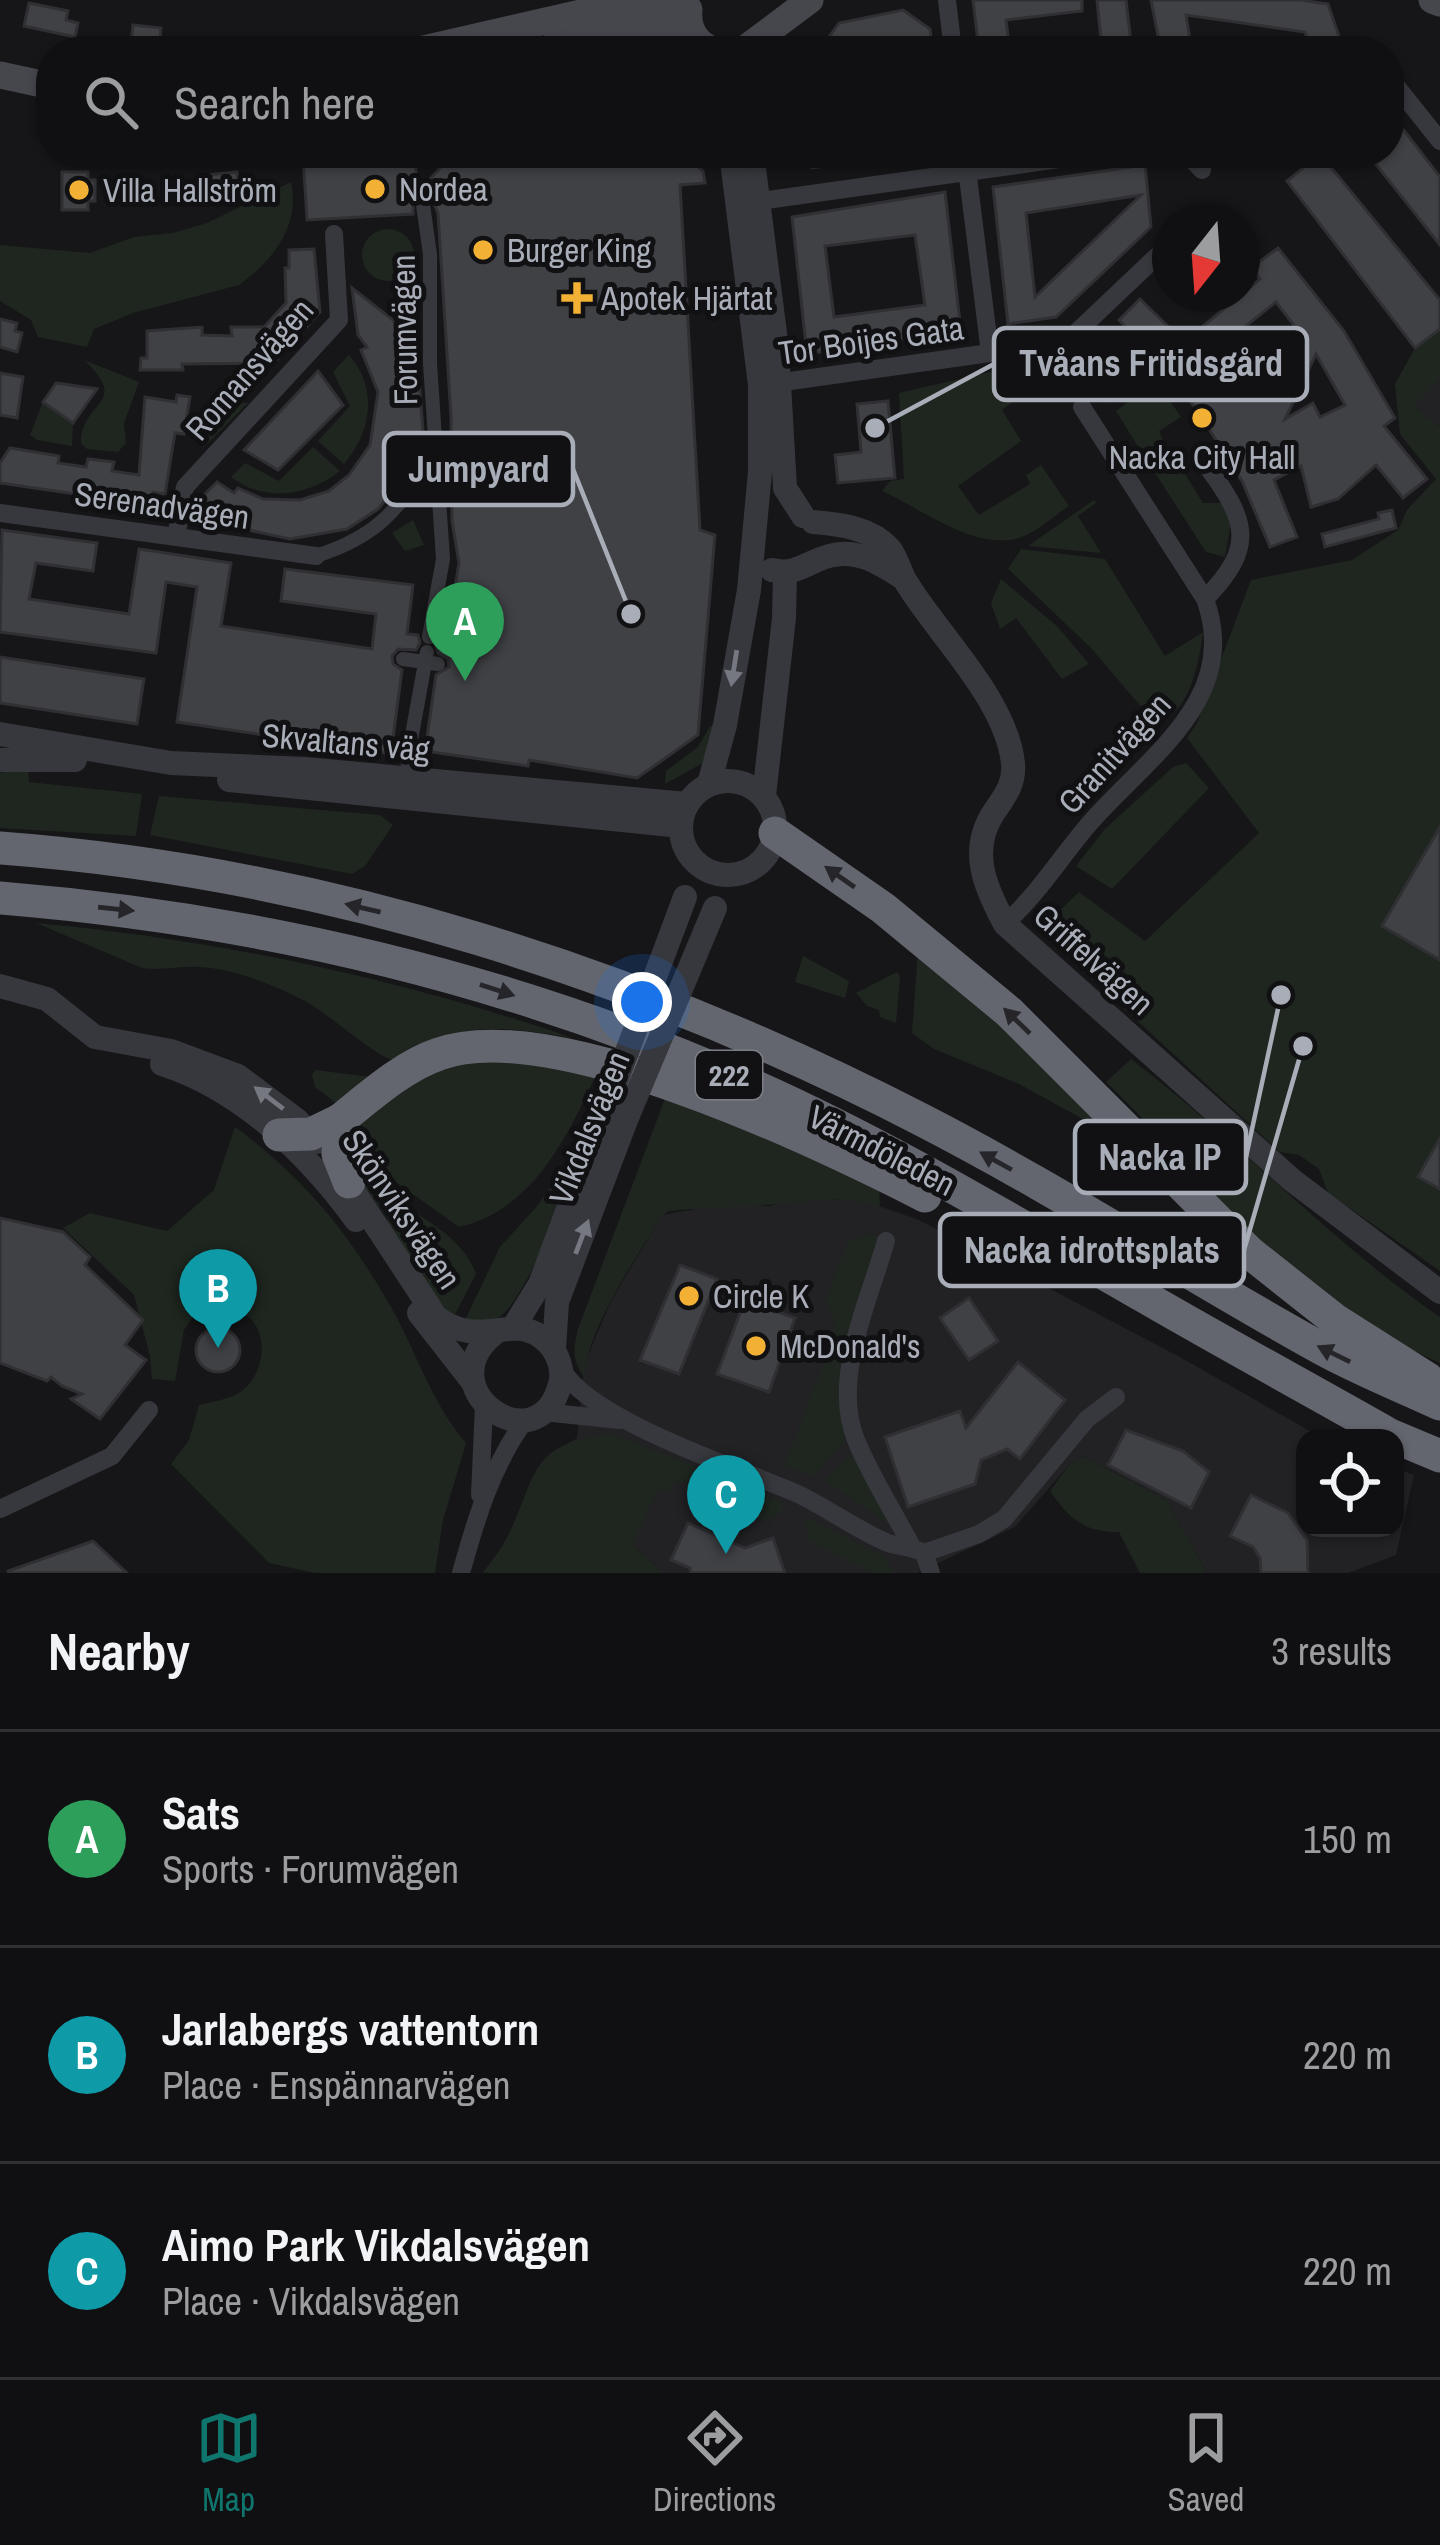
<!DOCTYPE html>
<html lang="en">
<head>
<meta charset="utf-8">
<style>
	body { margin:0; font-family:"Archivo Narrow",sans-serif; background:#19191b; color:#f1f3f6 }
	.controls { position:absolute; right:36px; bottom:36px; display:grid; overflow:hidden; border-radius:24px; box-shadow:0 3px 9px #0004 }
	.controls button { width:108px; height:108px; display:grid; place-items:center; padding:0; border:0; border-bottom:3px solid #303032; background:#101012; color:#f1f3f6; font:60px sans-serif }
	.compass { position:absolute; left:1152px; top:204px; width:108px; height:108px; border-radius:50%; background:#101012; box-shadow:0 3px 9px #0004; rotate:197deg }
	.you { position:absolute; left:642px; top:1002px; width:42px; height:42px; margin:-30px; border:9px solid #fff; border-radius:50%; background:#1a73e8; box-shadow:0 0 0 18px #1a73e833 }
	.badge { display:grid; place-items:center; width:78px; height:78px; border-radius:50%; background:#0f766e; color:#fff; font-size:39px; font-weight:700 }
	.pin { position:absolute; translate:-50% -99px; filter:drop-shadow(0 3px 6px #0008) }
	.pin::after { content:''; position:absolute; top:63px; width:42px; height:36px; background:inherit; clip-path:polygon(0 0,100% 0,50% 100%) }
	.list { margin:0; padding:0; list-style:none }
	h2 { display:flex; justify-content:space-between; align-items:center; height:156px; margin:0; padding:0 48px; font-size:51px }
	h2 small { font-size:39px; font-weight:400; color:#9c9d9f }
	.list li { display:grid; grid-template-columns:78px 1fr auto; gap:36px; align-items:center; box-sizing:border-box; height:216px; padding:0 48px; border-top:3px solid #303032 }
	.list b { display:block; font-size:45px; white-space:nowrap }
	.list p { margin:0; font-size:39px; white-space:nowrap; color:#9c9d9f }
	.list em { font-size:39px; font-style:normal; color:#9c9d9f }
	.icon { flex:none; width:66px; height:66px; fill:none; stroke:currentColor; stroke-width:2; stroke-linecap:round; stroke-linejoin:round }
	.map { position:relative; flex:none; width:1440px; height:1573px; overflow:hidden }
	.search { position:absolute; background:#101012; box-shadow:0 3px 9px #0004; left:36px; right:36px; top:36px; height:132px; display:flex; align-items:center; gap:30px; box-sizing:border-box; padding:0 42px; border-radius:48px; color:#9c9d9f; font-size:45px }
	.sheet { height:804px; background:#101012 }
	nav { display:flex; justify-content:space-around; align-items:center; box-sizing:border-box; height:168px; border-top:3px solid #303032; background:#101012; font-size:33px; color:#9c9d9f }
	nav a { display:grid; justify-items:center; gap:6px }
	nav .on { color:#0f766e }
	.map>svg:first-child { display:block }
</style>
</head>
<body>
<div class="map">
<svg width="1440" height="1573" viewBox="0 0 1440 1573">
	<rect width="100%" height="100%" fill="#161618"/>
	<!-- built -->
	<g fill="#222225">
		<polygon points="1440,379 1440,427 1413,406"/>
		<polygon points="789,1200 862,1200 919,1220 1180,1357 1322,1438 1305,1438 1305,1528 1395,1528 1395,1468 1414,1475 1396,1555 1348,1573 1207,1573 1167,1501 1084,1456 1070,1464 1015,1527 917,1573 663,1573 633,1545 556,1451 577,1438 584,1365 610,1303 662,1215 724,1204 770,1206"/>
	</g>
	<!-- green -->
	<g fill="#1e261f">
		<path d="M291,182C300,227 274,259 239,285L133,313L94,329L87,347L38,337L31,320L0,301V245L90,253L134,237L173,233L207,223Z"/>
		<circle cx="388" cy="255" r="26"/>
		<polygon points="1440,329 1440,379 1414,406 1440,427 1440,1271 1328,1193 1319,1169 1299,1155 1280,1152 1045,936 1047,923 1079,892 1145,941 1259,833 1187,738 1197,723 1251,580 1352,560 1398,530 1407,510 1436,479 1400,434 1395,384 1415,348"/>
		<polygon points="1110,343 1132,351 1150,373 1110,403 1095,381 1080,389 1073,371"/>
		<path d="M349,355C379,389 371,433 344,464L318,441L350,406L333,372Z"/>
		<path d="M84,360L139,382L124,423L126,443L118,452L87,449L81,443C81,400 132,405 84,360Z"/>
		<path d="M1003,369H1024L1045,389L1027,392L1002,410L1021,441L958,486L979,515L1030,484L1026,475L1041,465L1069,506C1054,516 1038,531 1022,537C976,553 921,508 882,491L890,481L904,479L899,393Z"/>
		<polygon points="1156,381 1181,417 1159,431 1164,442 1144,456 1116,411"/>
		<polygon points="211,400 248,403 203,448"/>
		<polygon points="43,402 73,423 72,446 37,440 30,435"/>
		<path d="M313,447L340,471C308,496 265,503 231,477L245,463L279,481Z"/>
		<polygon points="1171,451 1203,503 1225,503 1231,523 1225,557 1206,552 1150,465"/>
		<polygon points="1094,500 1096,503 1078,516 1101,553 1028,546"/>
		<polygon points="413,520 424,545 405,551 392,533"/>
		<path d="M1021,549L1105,559L1165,656L1203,632C1199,663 1190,715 1155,723L1091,648L1008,569Z"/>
		<polygon points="1001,579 1058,627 1089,664 1062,679 1016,618 1000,629 991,603"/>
		<polygon points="710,726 719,726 701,764 665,784 666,771 698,747"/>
		<polygon points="1186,763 1209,788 1112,889 1076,866 1105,829 1173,767"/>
		<polygon points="21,766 28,766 29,782 142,794 136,836 0,828 0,773"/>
		<polygon points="159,796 380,815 393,825 365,866 352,874 150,835"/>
		<path d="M36,923C220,940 398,978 573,1038C504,1026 456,1020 394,1060C373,1056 326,1010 299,998C271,984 231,968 199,967C179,966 162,971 142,968Z"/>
		<polygon points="918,951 957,982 1107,1128 1101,1129 1019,1084 934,1049 912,1033"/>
		<polygon points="803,956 849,981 845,998 795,982"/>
		<polygon points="897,972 900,976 896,1023 880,1017 879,1010 867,1006 856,993"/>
		<path d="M477,1055L598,1071C568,1135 534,1210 459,1227L386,1175L350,1124L434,1065Z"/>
		<path d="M1131,1059C1238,1140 1329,1241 1440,1317V1363C1401,1345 1361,1326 1326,1299C1245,1235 1180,1153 1106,1082Z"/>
		<polygon points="316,1070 370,1077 337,1104 315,1087 312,1074"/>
		<path d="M666,1096L879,1188L880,1207C842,1193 804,1203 766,1205C733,1208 702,1207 669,1211L662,1216C638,1255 583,1335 585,1379C572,1361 573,1350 578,1329Z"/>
		<path d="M235,1127C304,1178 348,1232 391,1307C417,1353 431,1402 466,1443L443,1520L435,1573H315L269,1563L171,1464L189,1440L199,1405C211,1402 226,1400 237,1394C265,1379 273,1328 241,1312C231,1306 214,1306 202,1304L184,1330L175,1381L152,1379L150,1356L134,1295L63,1228L90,1213L167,1231L214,1190Z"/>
		<path d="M343,1132C360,1157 376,1181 399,1200C428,1224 462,1236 476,1274L452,1320L392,1238L387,1218L350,1166Z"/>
		<path d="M586,1135C571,1172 528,1307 493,1321C485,1323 472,1322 464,1322L500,1247L538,1205Z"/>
		<polygon points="874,1234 879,1236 843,1359 839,1386 847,1438 813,1477 785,1465 837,1327 826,1301 848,1241"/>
		<path d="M612,1434L767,1495L782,1503V1512L765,1521L677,1480L667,1491L658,1488L633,1545L663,1573H483C490,1562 499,1553 505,1541C538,1481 524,1442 612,1434Z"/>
		<polygon points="855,1450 887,1519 886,1522 824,1480"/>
		<path d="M1084,1456L1167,1501L1207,1573H1140L1119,1532C1083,1532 1070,1519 1050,1491L1070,1464Z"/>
		<polygon points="806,1517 885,1557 894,1573 874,1573 808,1540"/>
	</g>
	<!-- building -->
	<g fill="#404145" stroke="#303034" stroke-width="3" fill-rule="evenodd">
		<polygon points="973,0 1082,0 1082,11 1006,20 1010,51 979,51"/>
		<polygon points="1097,0 1126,0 1132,51 1102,51"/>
		<polygon points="1151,0 1301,0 1328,4 1344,51 1311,51 1305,32 1186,15 1192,51 1161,51"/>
		<polygon points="29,3 68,11 66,20 78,23 75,37 24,26"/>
		<polygon points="903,10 930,29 933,51 819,51 839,23"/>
		<polygon points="133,25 161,28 159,51 130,51"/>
		<polygon points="1389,111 1440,177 1440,245 1367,153 1389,153"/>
		<polygon points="415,153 417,193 454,153 682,153 703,171 705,183 680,185 700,530 715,535 698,735 637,778 529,760 528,766 425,751 436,675 449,667 448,659 438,653 436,646 443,639 450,617 459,563 452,521 451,416 438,213 431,197 423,194 413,200 413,214 307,220 303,156"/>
		<polygon points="792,153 861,153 862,161 812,168"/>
		<polygon points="1320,154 1440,300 1440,329 1415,348 1287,181"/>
		<path d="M1145,165L1151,227L1056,317L1008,324L993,187ZM1141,195L1035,297L1026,213Z"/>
		<polygon points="62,172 88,172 88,180 95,180 95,201 88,201 88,210 62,210"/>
		<polygon points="237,172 239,200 198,203 196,176"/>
		<path d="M945,192L961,331L807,354L792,217ZM915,235L925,305L834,317L825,246Z"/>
		<path d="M1278,248L1344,331L1395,418L1384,426L1427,479L1403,498L1376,465L1338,499L1311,507L1301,466L1274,480L1297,537L1270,547L1242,481L1202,418L1168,369L1119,320L1140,299L1184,342L1260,279L1252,267ZM1276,302L1306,341L1301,356L1274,385L1253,377L1224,393L1201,362ZM1316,354L1345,405L1320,417L1313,403L1285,419Z"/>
		<polygon points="314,249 320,312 274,363 182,364 183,370 140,370 141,358 147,358 147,331 202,327 202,335 232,336 231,327 264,327 286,303 285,268 289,268 289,250"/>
		<polygon points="352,288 393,320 418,365 423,431 415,464 378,509 347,529 290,539 230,526 196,503 217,482 234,493 238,488 263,499 300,500 329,491 349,475 370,445 378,392 361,350 367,347 358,335"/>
		<polygon points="0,319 17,323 15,331 22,333 17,352 0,347"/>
		<polygon points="318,371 343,405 278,470 244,450"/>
		<polygon points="0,373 23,377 17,418 0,415"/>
		<polygon points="56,383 97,389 73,423 43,402"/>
		<polygon points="177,395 190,397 184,434 175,433 165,494 153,492 151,505 0,483 0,463 10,448 59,456 58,463 86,467 88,459 114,462 112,471 139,475 145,397 176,402"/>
		<polygon points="888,401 895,478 838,483 835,455 861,452 857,404"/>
		<polygon points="1392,510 1396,528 1325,547 1322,534 1379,519 1378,513"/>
		<polygon points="2,530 97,543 93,571 36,563 29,599 129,614 139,549 231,563 221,626 372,649 376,614 281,601 285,569 413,585 407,634 418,635 420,643 416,650 398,649 392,656 393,664 402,670 391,754 177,722 197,587 166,582 156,653 0,632"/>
		<polygon points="0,657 144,679 137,724 0,703"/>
		<polygon points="1440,827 1440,960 1382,926"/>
		<polygon points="1440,1138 1440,1189 1418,1177"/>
		<polygon points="0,1218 63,1232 90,1257 85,1265 143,1320 125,1345 146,1360 100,1419 71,1399 82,1394 62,1386 51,1377 47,1381 0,1363"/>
		<polygon points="680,1265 717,1279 679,1374 640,1360"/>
		<polygon points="748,1292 781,1303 778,1312 795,1318 769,1392 717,1374"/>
		<polygon points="969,1298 998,1341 969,1360 940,1318"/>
		<circle cx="218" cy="1350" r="22"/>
		<polygon points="1018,1362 1065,1400 1020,1459 1007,1449 981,1460 975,1484 908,1507 885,1437 960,1411 966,1428"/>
		<polygon points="1126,1430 1183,1451 1209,1472 1191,1508 1108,1465"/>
		<polygon points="1251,1495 1288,1513 1307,1540 1308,1573 1261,1573 1260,1558 1253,1547 1230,1536"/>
		<polygon points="688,1523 745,1548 773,1538 785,1573 691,1573 690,1568 671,1560"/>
		<polygon points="93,1541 127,1573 9,1573 8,1571"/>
	</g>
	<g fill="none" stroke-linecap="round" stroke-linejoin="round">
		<!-- pedestrian -->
		<g stroke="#37383d" stroke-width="14">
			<polyline points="423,205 430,254 430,363 443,559 429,637"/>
			<path d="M316,556C382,535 397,508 436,454"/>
			<polyline points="403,659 438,664"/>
			<polyline points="407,762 427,652"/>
		</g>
		<!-- minor -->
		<g stroke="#37383d" stroke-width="18">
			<polyline points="947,0 953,51"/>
			<polyline points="1389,77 1440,141"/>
			<polyline points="965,153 990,353"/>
			<polyline points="1186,153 1202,170"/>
			<polyline points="760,201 1102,153"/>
			<polyline points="769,384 990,353 1059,349 1157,256"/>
			<polyline points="0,513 316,556"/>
			<polyline points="176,537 185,487 339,320 334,234"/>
			<path d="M1205,599C1255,548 1248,522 1209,469"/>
			<path d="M1005,924C1038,894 1060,858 1089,824C1146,758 1242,699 1205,599L1082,407"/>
			<path d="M886,1241C869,1301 831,1379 856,1440C871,1477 894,1512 912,1547"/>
			<path d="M562,1369C589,1420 741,1469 798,1494C829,1509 857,1530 888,1543C900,1547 912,1547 924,1553L931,1573"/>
			<polyline points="543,1412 620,1420"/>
			<polyline points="480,1495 484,1405"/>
			<polyline points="0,1509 112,1456 149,1410"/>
			<polyline points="924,1553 979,1534 1004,1519 1087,1419 1116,1397"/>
			<path d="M461,1573C476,1519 492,1465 526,1419"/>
		</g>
		<!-- tertiary -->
		<g stroke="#37383d" stroke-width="24">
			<polyline points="752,153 777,349 785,488 803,516"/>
			<path d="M813,522C840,524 871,528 890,549C897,558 900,572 906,582C938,635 1006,699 1013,763C1015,784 1005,796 994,812C968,851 986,889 1005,924L1292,1180L1440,1292"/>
			<path d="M772,570C796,576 807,562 829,556C857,548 881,564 903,578"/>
			<polyline points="0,734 171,763 305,769 687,804"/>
			<polyline points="0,760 75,760"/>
			<polyline points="229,780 681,826"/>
			<circle cx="728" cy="828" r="47"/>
			<polyline points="709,784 725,725 749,590 760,472 760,385 731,153"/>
			<polyline points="764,796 784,618 785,573"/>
			<polyline points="0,986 47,999 95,1037 171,1051 238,1076 297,1120 317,1142"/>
			<path d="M162,1064C241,1089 308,1154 356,1220"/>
			<path d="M339,1169L436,1317C483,1352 513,1309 547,1342C558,1353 564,1370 560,1384C539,1469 420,1386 499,1330"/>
			<polyline points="419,1313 473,1382"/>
			<polyline points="513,1328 540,1284 604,1113"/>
			<polyline points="554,1349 557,1302 626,1120"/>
		</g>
		<!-- secondary -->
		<g stroke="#45474d" stroke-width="27">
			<polyline points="1432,0 1440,3"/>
			<path d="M689,9C687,30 696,45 716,51"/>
			<polyline points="557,35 633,24 689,26"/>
			<polyline points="415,51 598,9 680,0"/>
			<polyline points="742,51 810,0"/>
			<polyline points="0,75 51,86"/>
		</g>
		<!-- motorway -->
		<g stroke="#63666e" stroke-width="33">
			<polyline points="775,833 883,908 1009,1012 1249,1252 1335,1320 1428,1379"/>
			<path d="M0,848C323,872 637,973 924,1121C1058,1190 1185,1273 1317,1346C1356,1368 1399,1385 1440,1404"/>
			<path d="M0,898C258,919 508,978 745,1082C884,1143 1014,1222 1145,1297C1226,1344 1309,1389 1390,1435L1440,1456"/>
			<polyline points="279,1135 311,1134 340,1120"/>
			<path d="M349,1182L338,1154L340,1120C369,1097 403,1066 439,1054C552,1013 819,1142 925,1196"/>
		</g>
		<!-- tertiary-bridge -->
		<g stroke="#37383d" stroke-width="24">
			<polyline points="604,1113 685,897"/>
			<polyline points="626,1120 715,908"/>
		</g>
	</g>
	<!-- one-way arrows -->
	<defs><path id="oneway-solid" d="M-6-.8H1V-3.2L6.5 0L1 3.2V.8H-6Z" transform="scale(3)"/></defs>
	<g fill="#757881">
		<use href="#oneway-solid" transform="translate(734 668) rotate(99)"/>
		<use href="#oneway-solid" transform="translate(269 1098) rotate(-143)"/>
		<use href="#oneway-solid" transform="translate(582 1237) rotate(-69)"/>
	</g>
	<g fill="#26262a">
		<use href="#oneway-solid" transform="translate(840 877) rotate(-145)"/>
		<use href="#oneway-solid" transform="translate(363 908) rotate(-167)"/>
		<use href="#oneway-solid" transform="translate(116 909) rotate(6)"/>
		<use href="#oneway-solid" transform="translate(497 990) rotate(18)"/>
		<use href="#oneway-solid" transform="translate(1017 1021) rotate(-136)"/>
		<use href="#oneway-solid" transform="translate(996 1161) rotate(-151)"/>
		<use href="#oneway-solid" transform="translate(1334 1354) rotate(-154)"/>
	</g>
	<!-- markers -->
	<g fill="#f2b134" stroke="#111113" stroke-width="4.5">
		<circle cx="375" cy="189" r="12"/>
		<circle cx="79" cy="190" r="12"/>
		<circle cx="483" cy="250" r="12"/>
		<path d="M571 280h12v12h12v12h-12v12h-12v-12h-12v-12h12z"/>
		<circle cx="1202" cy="418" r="12"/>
		<circle cx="689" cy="1296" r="12"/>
		<circle cx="756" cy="1346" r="12"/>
	</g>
	<g text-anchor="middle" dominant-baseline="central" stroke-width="10" stroke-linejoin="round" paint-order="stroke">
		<!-- shield labels -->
		<rect fill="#111113" stroke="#7b7e86" stroke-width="3" x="696" y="1051" width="66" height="48" rx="9"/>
		<g font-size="30" font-weight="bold" fill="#a8adb8">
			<text x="729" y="1075">222</text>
		</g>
		<!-- poi labels -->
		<g font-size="33" fill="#a8adb8" stroke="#111113" text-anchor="start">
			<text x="399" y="189">Nordea</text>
			<text x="103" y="190">Villa Hallström</text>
			<text x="507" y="250">Burger King</text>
			<text x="601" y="298">Apotek Hjärtat</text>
			<text x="1202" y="457" text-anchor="middle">Nacka City Hall</text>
			<text x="713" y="1296">Circle K</text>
			<text x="780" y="1346">McDonald's</text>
		</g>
		<!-- street labels -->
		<g font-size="33" fill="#a8adb8" stroke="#111113">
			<text transform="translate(404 330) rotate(-91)">Forumvägen</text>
			<text transform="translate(871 340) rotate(-8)">Tor Boijes Gata</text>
			<text transform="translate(249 369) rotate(-49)">Romansvägen</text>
			<text transform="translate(162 505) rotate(8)">Serenadvägen</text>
			<text transform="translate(346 742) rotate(5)">Skvaltans väg</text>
			<text transform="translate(1114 753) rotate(-48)">Granitvägen</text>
			<text transform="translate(1094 959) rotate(42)">Griffelvägen</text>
			<text transform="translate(589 1128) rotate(-68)">Vikdalsvägen</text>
			<text transform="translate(882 1150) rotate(27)">Värmdöleden</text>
			<text transform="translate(402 1209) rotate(56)">Skönviksvägen</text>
		</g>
	</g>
	<!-- callouts -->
	<path fill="none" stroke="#a8adb8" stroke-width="4.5" d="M875 428L994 364M631 614L573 469M1281 995L1246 1157M1303 1046L1244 1250"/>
	<g fill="#a8adb8" stroke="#111113" stroke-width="4.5">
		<circle cx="875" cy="428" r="12"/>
		<circle cx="631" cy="614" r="12"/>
		<circle cx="1281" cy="995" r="12"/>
		<circle cx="1303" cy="1046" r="12"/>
	</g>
	<g fill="#111113" stroke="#a8adb8" stroke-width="4.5">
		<rect x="994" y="328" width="313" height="72" rx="12"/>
		<rect x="384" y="433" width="189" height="72" rx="12"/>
		<rect x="1075" y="1121" width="171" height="72" rx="12"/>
		<rect x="940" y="1214" width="304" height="72" rx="12"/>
	</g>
	<g font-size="36" text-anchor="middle" font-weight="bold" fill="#a8adb8">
		<text x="1151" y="376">Tvåans Fritidsgård</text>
		<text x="479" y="482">Jumpyard</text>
		<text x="1160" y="1170">Nacka IP</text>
		<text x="1092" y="1263">Nacka idrottsplats</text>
	</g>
</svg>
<div class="controls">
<button><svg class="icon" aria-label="locate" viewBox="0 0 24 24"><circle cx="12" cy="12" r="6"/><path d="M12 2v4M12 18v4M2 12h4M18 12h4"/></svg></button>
</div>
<svg class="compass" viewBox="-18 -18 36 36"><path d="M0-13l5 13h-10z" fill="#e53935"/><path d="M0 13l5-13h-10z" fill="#9c9d9f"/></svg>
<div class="you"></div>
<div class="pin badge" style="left:465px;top:681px;background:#2e9e5b">A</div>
<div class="pin badge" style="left:218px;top:1348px;background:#0f9aa8">B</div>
<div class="pin badge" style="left:726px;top:1554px;background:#0f9aa8">C</div>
<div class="search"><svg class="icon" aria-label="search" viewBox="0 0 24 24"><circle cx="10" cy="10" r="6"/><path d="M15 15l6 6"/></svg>Search here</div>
</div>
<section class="sheet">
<h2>Nearby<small>3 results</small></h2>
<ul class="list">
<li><span class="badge" style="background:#2e9e5b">A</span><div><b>Sats</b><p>Sports · Forumvägen</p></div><em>150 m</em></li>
<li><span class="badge" style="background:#0f9aa8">B</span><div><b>Jarlabergs vattentorn</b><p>Place · Enspännarvägen</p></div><em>220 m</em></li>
<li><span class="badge" style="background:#0f9aa8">C</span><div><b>Aimo Park Vikdalsvägen</b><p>Place · Vikdalsvägen</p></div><em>220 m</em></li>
</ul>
</section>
<nav>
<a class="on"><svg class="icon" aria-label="map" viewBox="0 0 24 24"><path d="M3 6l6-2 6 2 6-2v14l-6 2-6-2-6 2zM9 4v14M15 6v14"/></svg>Map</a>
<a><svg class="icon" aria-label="directions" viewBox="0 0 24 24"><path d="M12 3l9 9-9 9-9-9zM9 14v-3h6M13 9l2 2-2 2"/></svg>Directions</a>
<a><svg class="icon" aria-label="saved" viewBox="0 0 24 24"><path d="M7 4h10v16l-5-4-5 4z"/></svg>Saved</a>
</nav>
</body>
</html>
